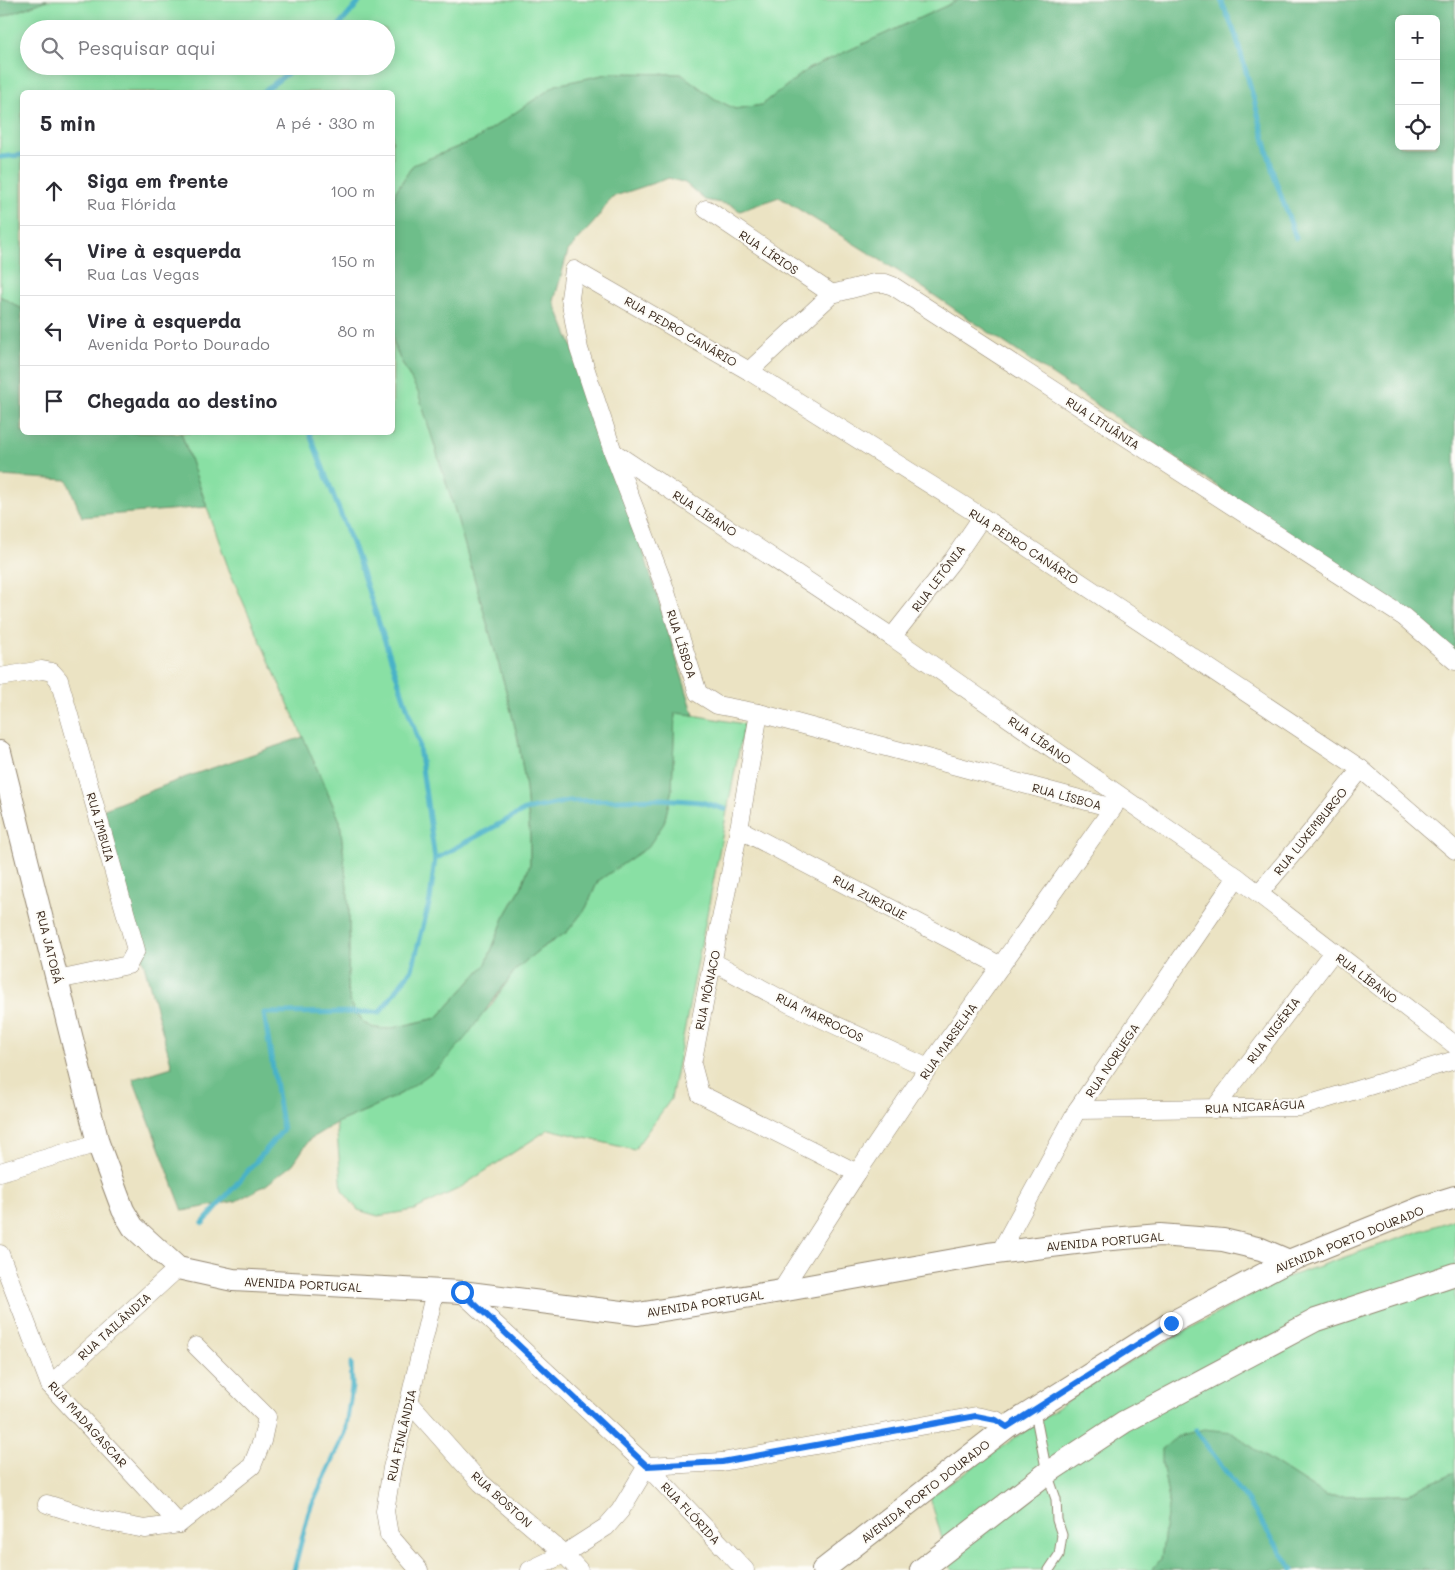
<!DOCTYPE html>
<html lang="pt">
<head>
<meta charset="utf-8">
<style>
	body { margin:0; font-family:Mali,sans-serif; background:#f7f7f7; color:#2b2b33 }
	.controls { position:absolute; right:15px; top:15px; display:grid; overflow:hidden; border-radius:8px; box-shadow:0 2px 12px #0003 }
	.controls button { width:45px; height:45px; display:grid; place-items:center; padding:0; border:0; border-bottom:1px solid #e1e1e2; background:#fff; color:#2b2b33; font:25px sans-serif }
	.stop { position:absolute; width:15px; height:15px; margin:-11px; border:4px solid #1a73e8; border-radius:50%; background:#fff }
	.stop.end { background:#1a73e8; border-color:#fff; box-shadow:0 1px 5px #0008 }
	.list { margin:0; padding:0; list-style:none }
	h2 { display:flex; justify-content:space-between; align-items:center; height:65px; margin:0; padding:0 20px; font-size:21px }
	h2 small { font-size:16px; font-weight:400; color:#7c7c81 }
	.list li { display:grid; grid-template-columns:32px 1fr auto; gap:15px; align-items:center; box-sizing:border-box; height:70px; padding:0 20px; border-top:1px solid #e1e1e2 }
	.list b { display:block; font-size:19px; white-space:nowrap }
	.list p { margin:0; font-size:16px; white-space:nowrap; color:#7c7c81 }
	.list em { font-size:16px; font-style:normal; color:#7c7c81 }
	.icon { flex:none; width:28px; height:28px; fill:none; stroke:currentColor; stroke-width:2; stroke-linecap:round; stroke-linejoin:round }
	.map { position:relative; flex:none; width:1455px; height:1570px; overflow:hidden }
	.search { position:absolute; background:#fff; box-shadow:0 2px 12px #0003; left:20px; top:20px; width:375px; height:55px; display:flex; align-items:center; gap:12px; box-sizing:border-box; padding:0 18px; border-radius:28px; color:#7c7c81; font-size:19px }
	.panel { position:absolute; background:#fff; box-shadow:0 2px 12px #0003; left:20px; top:90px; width:375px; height:345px; border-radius:8px }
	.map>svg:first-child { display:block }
</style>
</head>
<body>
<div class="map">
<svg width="1455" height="1570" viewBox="0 0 1455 1570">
	<rect width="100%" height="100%" fill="#fdfcf7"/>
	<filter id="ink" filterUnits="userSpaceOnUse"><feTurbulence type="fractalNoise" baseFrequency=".02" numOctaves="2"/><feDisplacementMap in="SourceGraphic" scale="10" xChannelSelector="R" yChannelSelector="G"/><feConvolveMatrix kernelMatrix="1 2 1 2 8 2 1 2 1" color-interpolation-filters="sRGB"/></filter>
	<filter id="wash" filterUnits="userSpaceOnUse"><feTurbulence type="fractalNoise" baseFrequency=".0096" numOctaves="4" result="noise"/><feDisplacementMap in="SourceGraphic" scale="20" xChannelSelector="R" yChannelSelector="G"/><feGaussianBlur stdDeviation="1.12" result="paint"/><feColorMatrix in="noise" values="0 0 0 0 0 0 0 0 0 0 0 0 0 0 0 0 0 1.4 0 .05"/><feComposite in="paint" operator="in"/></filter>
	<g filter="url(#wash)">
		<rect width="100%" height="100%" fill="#ebe3c3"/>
		<!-- green -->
		<g fill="#89e0a4" stroke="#628561" fill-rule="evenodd">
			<path d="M47,0H959L808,69L762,105L735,109L715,99L681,74L612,73L556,85L475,140L413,165L396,191L393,202L392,92H22V309L0,296V18ZM29,29H386V66H29Z"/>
			<polygon points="393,340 399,357 418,392 456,514 504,683 518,739 526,788 530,837 530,864 521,888 504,918 486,964 437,1018 388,1029 374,1028 364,1023 351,1005 347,988 349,953 349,907 340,821 229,570 181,433 392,432"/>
			<polygon points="675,712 744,724 671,1099 634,1150 549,1129 458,1189 414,1210 378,1216 358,1210 342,1190 336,1123 367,1110 402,1093 490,1007 516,969 540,949 567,932 586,908 598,881 648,846 664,823 672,789"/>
			<polygon points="1455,1219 1455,1472 1405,1495 1326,1496 1264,1456 1232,1432 1162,1463 1169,1500 1161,1560 1152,1570 951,1570 930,1497 1102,1377 1276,1281"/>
		</g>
		<!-- forest -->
		<g fill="#6ebe8a" stroke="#547454" fill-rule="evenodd">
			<polygon points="0,0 47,0 0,18"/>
			<path d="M959,0H1455V657L1403,611L898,271L779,197L740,211L731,205L705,200L685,183L669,178L612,197L596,220L568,251L554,301L605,428L694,715L675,713L672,789L664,823L648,847L598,881L586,908L567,932L540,949L516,969L466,1037L440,1067L402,1093L367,1110L336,1123L310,1139L293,1164L266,1185L236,1201L183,1211L133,1079L172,1067L102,810L186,777L303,737L340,821L349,907V953L347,988L351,1005L364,1023L374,1028L388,1029L437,1018L486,964L504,918L521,888L530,864V837L526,788L518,739L504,683L456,514L418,392L399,357L393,340V202L396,191L413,165L475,140L556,85L612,73L681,74L715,99L735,109L762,105L808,69ZM1399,19H1436V146H1399Z"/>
			<polygon points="0,296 22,309 22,432 181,433 207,507 82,517 67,480 0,476"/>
			<polygon points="1204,1429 1232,1432 1264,1456 1326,1496 1405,1495 1455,1472 1455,1570 1152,1570 1161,1559 1169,1500 1162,1463 1162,1449 1178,1436"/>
		</g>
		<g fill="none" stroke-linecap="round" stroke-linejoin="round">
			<!-- stream -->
			<g stroke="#49b2c8" stroke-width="5">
				<polyline points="1221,0 1236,36 1259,118 1274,176 1296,238"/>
				<polyline points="336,29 361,0"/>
				<polyline points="263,92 297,66"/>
				<polyline points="0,157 22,155"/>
				<polyline points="435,859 525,810 569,801 662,799 701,802 725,809"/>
				<polyline points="203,1223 283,1130 264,1013 380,1012 412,969 430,900 435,859 418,740 355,551 309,432"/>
				<polyline points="1195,1430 1249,1503 1293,1570"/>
				<polyline points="294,1570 309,1511 345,1433 352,1387 351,1363"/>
			</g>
		</g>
	</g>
	<g filter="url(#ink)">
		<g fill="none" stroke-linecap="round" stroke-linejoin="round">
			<defs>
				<polyline id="service" points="1035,1412 1047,1473 1056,1499 1057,1520 1062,1535 1059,1555 1049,1570"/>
				<g id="minor">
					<polyline points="706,209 832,294"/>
					<polyline points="749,371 832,294 874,283 885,283 893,286 1404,617 1455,661"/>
					<polyline points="613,452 892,637 1237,877 1455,1045"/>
					<polyline points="892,637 952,561 982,517"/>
					<polyline points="0,677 42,670 52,672 59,680 136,950 128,965 58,980"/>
					<polyline points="759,713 739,829 692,1064 700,1094 857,1173"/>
					<polyline points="1113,808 759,713 717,705 698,693 663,583 613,452 579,349 570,298 574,270 749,371 982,517 1361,769 1455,850"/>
					<polyline points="739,829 1001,966"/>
					<polyline points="1259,893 1306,838 1361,769"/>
					<polyline points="713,962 790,1004 928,1068"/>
					<polyline points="1214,1109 1333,952"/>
					<polyline points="1077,1110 1300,1107 1455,1060"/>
					<polyline points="0,1172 98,1143"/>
					<polyline points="1000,1252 1077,1110 1237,877"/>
					<polyline points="0,1254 50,1385 179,1524"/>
					<polyline points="781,1291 857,1173 928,1068 1113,808 1117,800"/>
					<polyline points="461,1292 647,1466 745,1570"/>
					<polyline points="50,1385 178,1268"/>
					<polyline points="409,1402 481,1483 564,1554 579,1570"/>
					<polyline points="47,1504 98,1520 145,1529 179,1524 252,1466 262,1441 267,1417 196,1346"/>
					<polyline points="419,1570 389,1535 385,1511 392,1468 409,1402 435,1291"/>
					<polyline points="530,1570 564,1554 606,1527 620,1511 647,1466 722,1462 976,1416 996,1420 1007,1427"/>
				</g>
				<g id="tertiary">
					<polyline points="0,752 98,1143 123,1210 133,1227 178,1268 233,1280 461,1292 638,1314 781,1291 988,1254 1100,1240 1160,1235 1223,1240 1261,1249 1289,1261"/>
					<polyline points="823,1570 1007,1427 1171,1323 1289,1261 1423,1207 1455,1197"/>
					<polyline points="921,1570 1047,1473 1124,1422 1316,1320 1455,1274"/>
				</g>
			</defs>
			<!-- service casing -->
			<use href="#service" stroke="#938670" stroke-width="11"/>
			<!-- minor casing -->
			<use href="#minor" stroke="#938670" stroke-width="19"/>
			<!-- tertiary casing -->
			<use href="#tertiary" stroke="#938670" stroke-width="24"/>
			<!-- service -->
			<use href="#service" stroke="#fff" stroke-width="9"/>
			<!-- minor -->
			<use href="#minor" stroke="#fff" stroke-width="18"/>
			<!-- tertiary -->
			<use href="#tertiary" stroke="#fff" stroke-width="22"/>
		</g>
	</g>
	<g fill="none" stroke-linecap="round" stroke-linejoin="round" filter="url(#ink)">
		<!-- route -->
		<polyline stroke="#1a73e8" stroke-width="6" points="462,1292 647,1466 722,1462 976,1416 996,1420 1007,1427 1171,1323"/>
	</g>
	<g text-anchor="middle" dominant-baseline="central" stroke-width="4" stroke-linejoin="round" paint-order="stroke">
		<!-- street labels -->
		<g font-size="12" fill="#3b2a1e" stroke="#fdfcf7">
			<text transform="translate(769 252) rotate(34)">RUA LÍRIOS</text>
			<text transform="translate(681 331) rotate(30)">RUA PEDRO CANÁRIO</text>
			<text transform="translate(1103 423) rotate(33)">RUA LITUÂNIA</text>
			<text transform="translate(705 513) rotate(33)">RUA LÍBANO</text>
			<text transform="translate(1024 546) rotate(33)">RUA PEDRO CANÁRIO</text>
			<text transform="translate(938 578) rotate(-53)">RUA LETÔNIA</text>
			<text transform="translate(682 644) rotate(72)">RUA LÍSBOA</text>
			<text transform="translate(1040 740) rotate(35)">RUA LÍBANO</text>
			<text transform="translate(1067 796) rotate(15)">RUA LÍSBOA</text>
			<text transform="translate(101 827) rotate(74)">RUA IMBUIA</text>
			<text transform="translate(1310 831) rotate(-51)">RUA LUXEMBURGO</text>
			<text transform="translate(870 897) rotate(28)">RUA ZURIQUE</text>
			<text transform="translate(50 947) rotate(76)">RUA JATOBÁ</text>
			<text transform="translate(1367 978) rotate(37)">RUA LÍBANO</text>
			<text transform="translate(707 990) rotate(-78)">RUA MÔNACO</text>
			<text transform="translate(820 1017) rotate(26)">RUA MARROCOS</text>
			<text transform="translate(1273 1030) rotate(-53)">RUA NIGÉRIA</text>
			<text transform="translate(948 1041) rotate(-55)">RUA MARSELHA</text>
			<text transform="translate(1112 1060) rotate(-56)">RUA NORUEGA</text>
			<text transform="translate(1255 1106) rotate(-3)">RUA NICARÁGUA</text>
			<text transform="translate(1349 1239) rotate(-22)">AVENIDA PORTO DOURADO</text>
			<text transform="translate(1105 1241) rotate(-5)">AVENIDA PORTUGAL</text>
			<text transform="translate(303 1284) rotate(3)">AVENIDA PORTUGAL</text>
			<text transform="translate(705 1303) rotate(-9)">AVENIDA PORTUGAL</text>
			<text transform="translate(114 1326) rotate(-42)">RUA TAILÂNDIA</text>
			<text transform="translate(88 1424) rotate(48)">RUA MADAGASCAR</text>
			<text transform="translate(401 1435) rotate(-77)">RUA FINLÂNDIA</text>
			<text transform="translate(925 1491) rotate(-38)">AVENIDA PORTO DOURADO</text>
			<text transform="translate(502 1499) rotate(42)">RUA BOSTON</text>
			<text transform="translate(691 1513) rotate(47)">RUA FLÓRIDA</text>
		</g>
	</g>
</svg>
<div class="controls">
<button>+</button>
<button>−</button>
<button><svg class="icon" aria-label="locate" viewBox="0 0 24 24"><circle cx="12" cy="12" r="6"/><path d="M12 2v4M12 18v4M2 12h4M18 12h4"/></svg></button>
</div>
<div class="stop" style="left:462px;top:1292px"></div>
<div class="stop end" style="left:1171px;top:1323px"></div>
<div class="search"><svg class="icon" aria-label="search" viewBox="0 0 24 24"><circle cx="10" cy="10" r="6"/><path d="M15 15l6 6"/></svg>Pesquisar aqui</div>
<section class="panel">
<h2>5 min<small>A pé · 330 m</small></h2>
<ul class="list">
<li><svg class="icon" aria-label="ahead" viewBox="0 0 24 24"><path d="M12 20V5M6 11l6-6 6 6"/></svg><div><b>Siga em frente</b><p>Rua Flórida</p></div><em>100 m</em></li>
<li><svg class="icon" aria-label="left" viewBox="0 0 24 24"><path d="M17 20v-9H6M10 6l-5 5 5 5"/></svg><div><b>Vire à esquerda</b><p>Rua Las Vegas</p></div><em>150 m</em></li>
<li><svg class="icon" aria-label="left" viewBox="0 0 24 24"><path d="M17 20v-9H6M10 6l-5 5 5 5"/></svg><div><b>Vire à esquerda</b><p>Avenida Porto Dourado</p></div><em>80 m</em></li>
<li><svg class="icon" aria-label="arrive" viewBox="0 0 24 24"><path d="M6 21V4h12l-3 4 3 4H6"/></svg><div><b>Chegada ao destino</b></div></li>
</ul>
</section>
</div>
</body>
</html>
